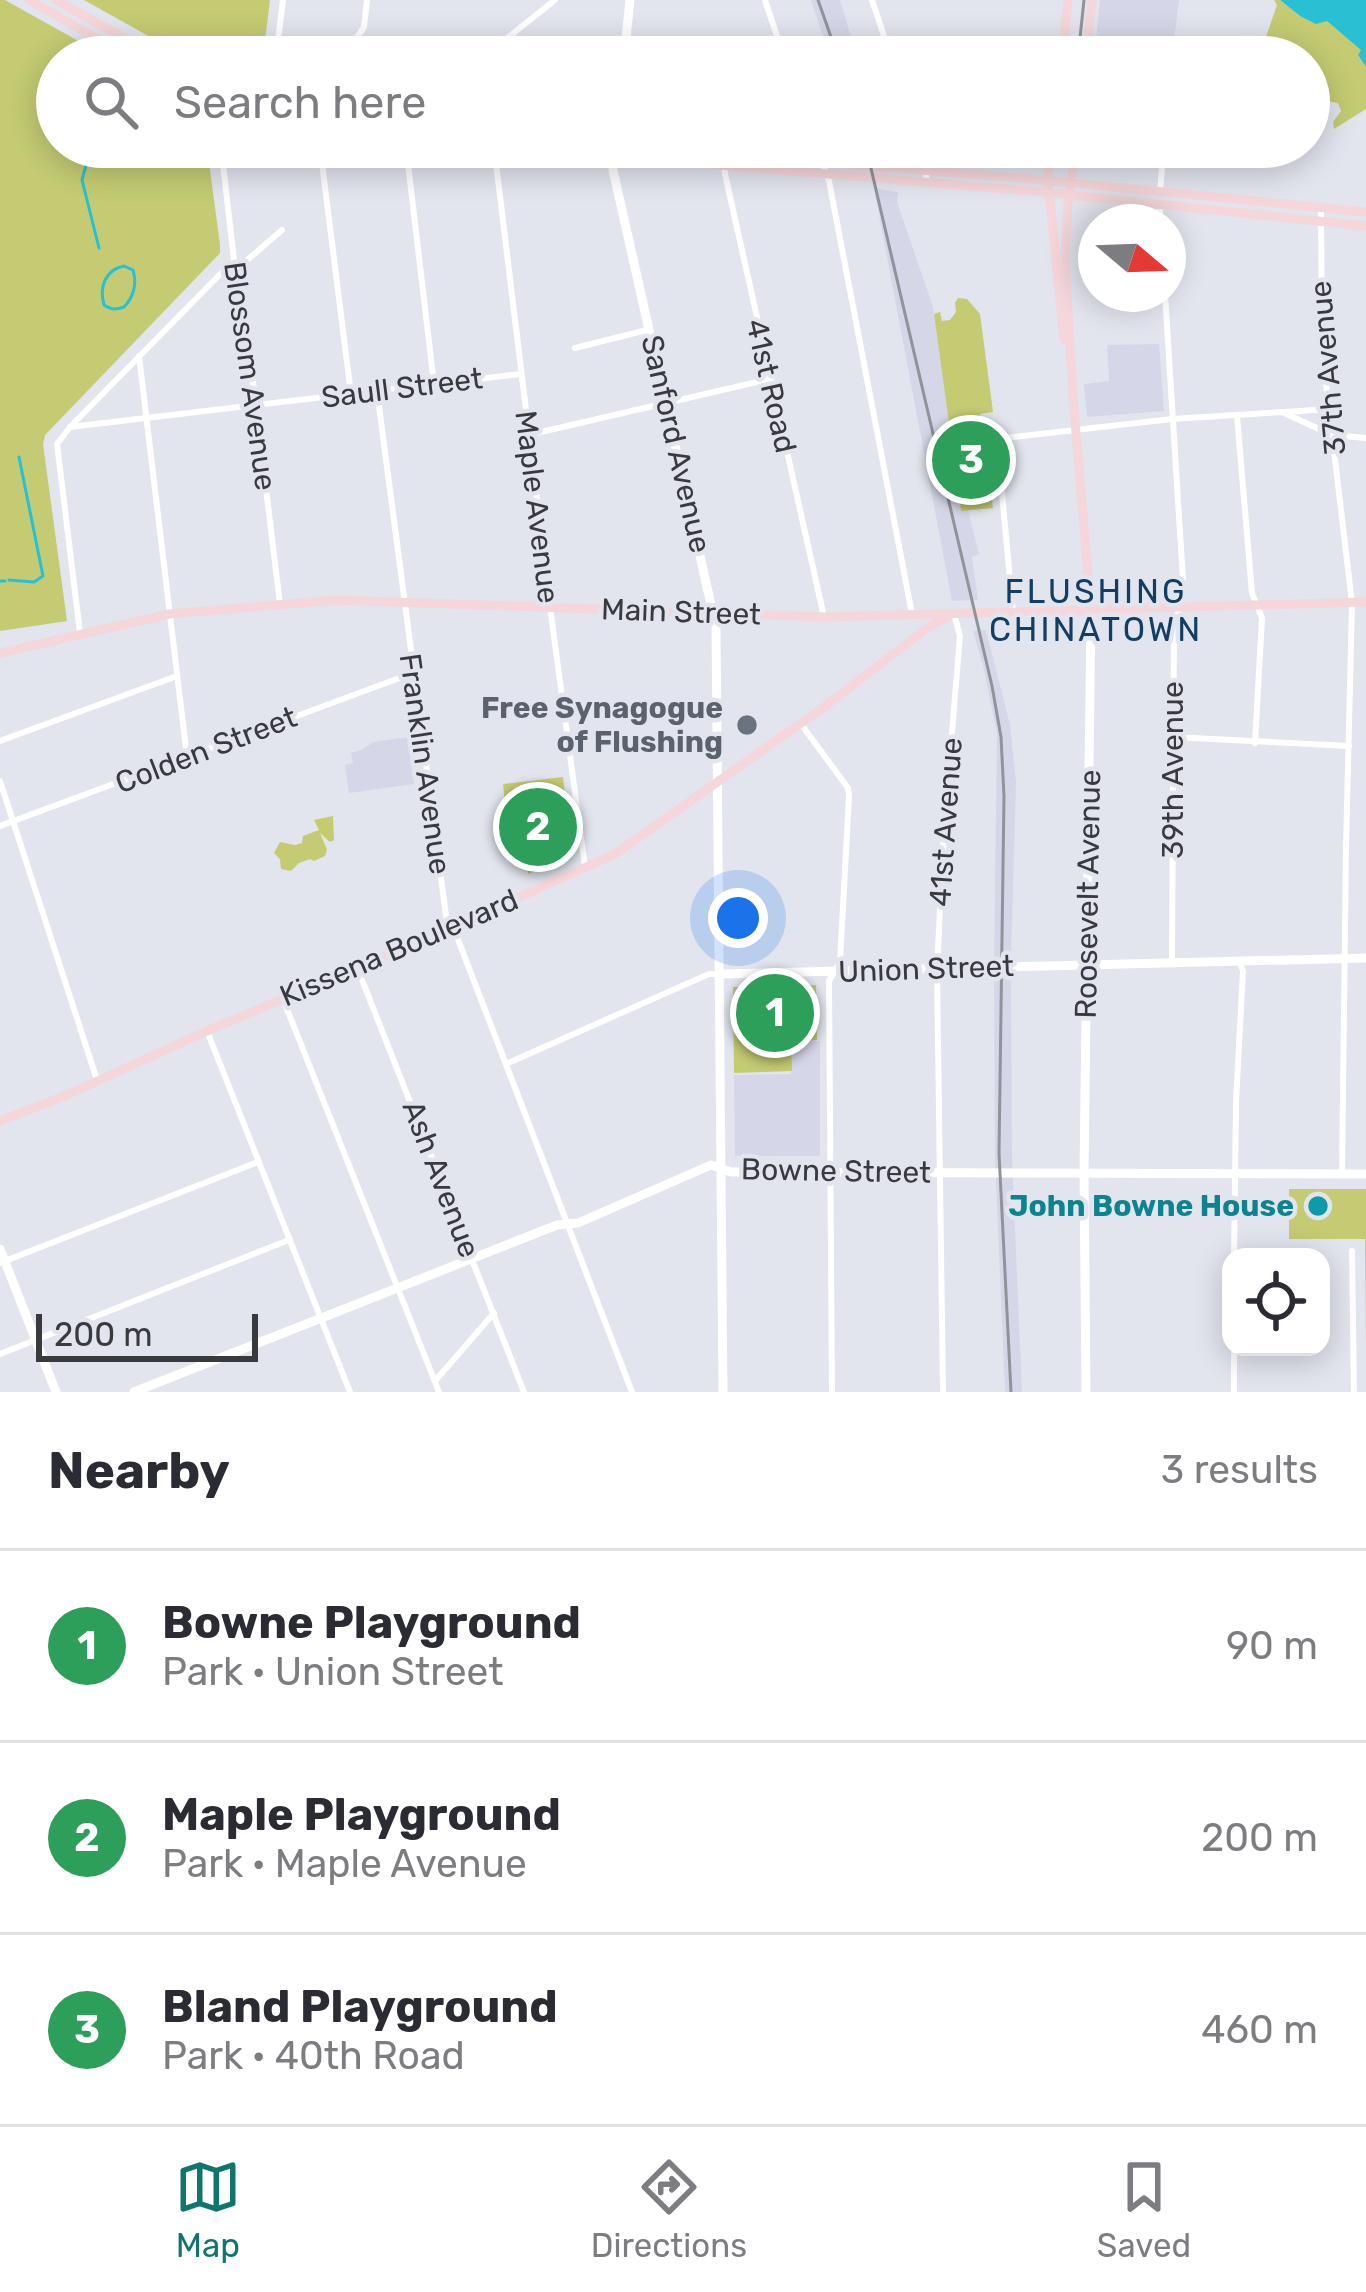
<!DOCTYPE html>
<html lang="en">
<head>
<meta charset="utf-8">
<style>
	body { margin:0; font-family:Rubik,sans-serif; background:#f7f7f7; color:#2b2b33 }
	.controls { position:absolute; right:36px; bottom:36px; display:grid; overflow:hidden; border-radius:24px; box-shadow:0 6px 30px #0003 }
	.controls button { width:108px; height:108px; display:grid; place-items:center; padding:0; border:0; border-bottom:3px solid #e1e1e2; background:#fff; color:#2b2b33; font:60px sans-serif }
	.compass { position:absolute; left:1078px; top:204px; width:108px; height:108px; border-radius:50%; background:#fff; box-shadow:0 6px 30px #0003; rotate:109deg }
	.scale { position:absolute; left:36px; bottom:30px; width:222px; box-sizing:border-box; padding-left:12px; border:6px solid #393a3e; border-top:0; font-size:33px; line-height:42px; white-space:nowrap; color:#393a3e; -webkit-text-stroke:9px #e2e4ee; paint-order:stroke }
	.you { position:absolute; left:738px; top:918px; width:42px; height:42px; margin:-30px; border:9px solid #fff; border-radius:50%; background:#1a73e8; box-shadow:0 0 0 18px #1a73e833 }
	.badge { display:grid; place-items:center; width:78px; height:78px; border-radius:50%; background:#0f766e; color:#fff; font-size:39px; font-weight:700 }
	.pin { position:absolute; translate:-50% -50%; border:6px solid #fff; box-shadow:0 3px 12px #0006 }
	.list { margin:0; padding:0; list-style:none }
	h2 { display:flex; justify-content:space-between; align-items:center; height:156px; margin:0; padding:0 48px; font-size:51px }
	h2 small { font-size:39px; font-weight:400; color:#7c7c81 }
	.list li { display:grid; grid-template-columns:78px 1fr auto; gap:36px; align-items:center; box-sizing:border-box; height:192px; padding:0 48px; border-top:3px solid #e1e1e2 }
	.list b { display:block; font-size:45px; white-space:nowrap }
	.list p { margin:0; font-size:39px; white-space:nowrap; color:#7c7c81 }
	.list em { font-size:39px; font-style:normal; color:#7c7c81 }
	.icon { flex:none; width:66px; height:66px; fill:none; stroke:currentColor; stroke-width:2; stroke-linecap:round; stroke-linejoin:round }
	.map { position:relative; flex:none; width:1366px; height:1392px; overflow:hidden }
	.search { position:absolute; background:#fff; box-shadow:0 6px 30px #0003; left:36px; right:36px; top:36px; height:132px; display:flex; align-items:center; gap:30px; box-sizing:border-box; padding:0 42px; border-radius:66px; color:#7c7c81; font-size:45px }
	.sheet { height:732px; background:#fff }
	nav { display:flex; justify-content:space-around; align-items:center; box-sizing:border-box; height:168px; border-top:3px solid #e1e1e2; background:#fff; font-size:33px; color:#7c7c81 }
	nav a { display:grid; justify-items:center; gap:6px }
	nav .on { color:#0f766e }
	.map>svg:first-child { display:block }
</style>
</head>
<body>
<div class="map">
<svg width="1366" height="1392" viewBox="0 0 1366 1392">
	<rect width="100%" height="100%" fill="#e2e4ee"/>
	<!-- built -->
	<g fill="#d5d7e8">
		<polygon points="811,0 840,0 857,57 830,57"/>
		<polygon points="1100,0 1179,0 1172,57 1094,57"/>
		<polygon points="874,188 898,192 897,202 933,307 961,510 968,510 979,554 972,557 978,600 952,601"/>
		<polygon points="1159,344 1164,411 1087,417 1084,384 1109,381 1107,345"/>
		<polygon points="986,630 1010,725 1016,782 1011,957 1012,1157 1022,1392 1005,1392 995,1158 994,978 997,733 983,665 973,631"/>
		<polygon points="408,737 414,784 349,793 345,765 353,763 351,753 361,750 374,742"/>
		<polygon points="790,1041 820,1041 820,1156 735,1156 734,1075 791,1074"/>
	</g>
	<!-- green -->
	<g fill="#c4cb73">
		<polygon points="0,0 5,0 107,57 57,57 57,147 207,147 220,245 220,253 45,435 43,444 67,621 0,631"/>
		<polygon points="84,0 270,0 263,57 186,57"/>
		<polygon points="1274,0 1280,0 1300,16 1326,20 1362,50 1358,55 1366,67 1366,109 1334,129 1333,122 1341,111 1338,103 1309,98 1309,57 1259,57 1277,5"/>
		<polygon points="958,298 967,299 980,314 993,412 980,414 993,508 961,511 934,314 940,312 942,321 950,320 956,312 955,303"/>
		<polygon points="563,777 572,856 528,874 523,831 508,832 503,784"/>
		<polygon points="333,816 334,840 330,842 320,833 327,850 325,856 314,861 310,859 299,863 291,871 281,869 280,859 274,853 280,842 295,845 302,843 303,836 319,830 314,820"/>
		<polygon points="816,985 817,1040 791,1042 792,1071 734,1073 733,987"/>
		<polygon points="1289,1189 1366,1189 1366,1347 1365,1239 1289,1239"/>
	</g>
	<!-- water -->
	<polygon fill="#29c0d4" points="1280,0 1366,0 1366,67 1358,55 1361,50 1327,21 1316,24 1300,16"/>
	<g fill="none" stroke-linecap="round" stroke-linejoin="round">
		<!-- stream -->
		<g stroke="#29c0d4" stroke-width="3">
			<polyline points="91,147 82,180 99,248"/>
			<path d="M124,266L133,270C137,283 134,297 124,307C116,310 111,310 104,305C99,287 105,270 124,266Z"/>
			<polyline points="9,580 34,582 43,576 19,457"/>
			<polyline points="0,581 5,581"/>
		</g>
		<!-- minor -->
		<g stroke="#fff" stroke-width="6">
			<polyline points="765,0 784,57"/>
			<polyline points="872,0 891,57"/>
			<polyline points="504,46 604,57"/>
			<polyline points="276,57 283,0"/>
			<polyline points="344,57 364,27 367,0"/>
			<polyline points="503,57 506,39 555,0"/>
			<polyline points="221,147 234,260 240,274 280,604"/>
			<polyline points="320,147 351,394"/>
			<polyline points="406,147 434,384"/>
			<polyline points="494,147 550,607 585,867"/>
			<polyline points="816,147 829,181 912,614"/>
			<polyline points="922,147 927,162 926,182"/>
			<polyline points="724,154 725,174 824,617"/>
			<polyline points="1160,191 1164,147"/>
			<polyline points="1160,204 1160,222"/>
			<polyline points="1321,208 1322,349 1352,603 1346,848 1342,1174"/>
			<polyline points="238,268 282,230"/>
			<polyline points="1165,294 1184,596 1174,624 1172,961"/>
			<polyline points="575,348 647,330"/>
			<polyline points="139,356 187,757"/>
			<polyline points="377,391 446,916 457,937 632,1392"/>
			<polyline points="1285,412 1329,409"/>
			<polyline points="1237,416 1252,593 1262,618 1255,743"/>
			<polyline points="70,427 520,374"/>
			<polyline points="528,435 770,379"/>
			<polyline points="1013,612 997,439 1172,419 1282,412 1332,435 1366,438"/>
			<polyline points="80,633 57,444 70,427 234,260"/>
			<polyline points="801,724 848,788 849,796 840,962 829,981 832,1392"/>
			<polyline points="1173,737 1349,746"/>
			<polyline points="0,741 177,676"/>
			<polyline points="0,781 97,1080"/>
			<polyline points="0,826 413,673"/>
			<polyline points="357,967 524,1392"/>
			<polyline points="283,999 439,1392"/>
			<polyline points="207,1031 350,1392"/>
			<polyline points="506,1064 709,974 720,974"/>
			<polyline points="1352,1251 1354,1392"/>
			<polyline points="1234,1257 1236,1101 1243,971 1240,963"/>
			<polyline points="0,1263 258,1162"/>
			<polyline points="0,1354 289,1240"/>
			<polyline points="435,1381 494,1313"/>
			<polyline points="943,1392 937,970 944,828 960,636 954,614"/>
			<polyline points="1234,1392 1234,1347"/>
		</g>
		<!-- tertiary -->
		<g stroke="#fff" stroke-width="9">
			<polyline points="624,57 630,0"/>
			<polyline points="614,147 613,170 716,627 723,1392"/>
			<polyline points="720,974 1366,958"/>
			<polyline points="0,1249 56,1392"/>
			<polyline points="134,1392 557,1225 578,1223 711,1165 731,1172 1366,1174"/>
			<polyline points="1086,1392 1084,1173 1091,610"/>
		</g>
		<!-- secondary -->
		<g stroke="#f5d6da" stroke-width="9">
			<polyline points="29,0 130,57"/>
			<polyline points="56,0 158,57"/>
			<polyline points="1062,57 1068,0"/>
			<polyline points="1086,57 1092,0"/>
			<polyline points="506,147 1042,192 1366,226"/>
			<polyline points="640,147 1042,180 1366,212"/>
			<polyline points="1051,147 1048,174 1050,202 1064,339"/>
			<polyline points="1076,147 1068,204 1065,257 1073,397 1091,610"/>
			<polyline points="0,653 169,614 336,600 824,617 1366,602"/>
			<polyline points="0,1121 69,1094 207,1031 444,931 615,854 824,707 926,629 949,616"/>
		</g>
		<!-- rail -->
		<g stroke="#91939a" stroke-width="3">
			<polyline points="818,0 838,57"/>
			<polyline points="1078,57 1084,0"/>
			<polyline points="866,147 992,686 1001,737 1004,796 999,1153 1011,1392"/>
			<polyline points="1067,148 1068,147"/>
		</g>
	</g>
	<!-- markers -->
	<circle fill="#6b7280" stroke="#e2e4ee" stroke-width="4.5" cx="747" cy="725" r="12"/>
	<circle fill="#0f9aa8" stroke="#e2e4ee" stroke-width="4.5" cx="1318" cy="1206" r="12"/>
	<g text-anchor="middle" dominant-baseline="central" stroke-width="9" stroke-linejoin="round" paint-order="stroke">
		<!-- street labels -->
		<g font-size="30" fill="#393a3e" stroke="#e2e4ee">
			<text transform="translate(1328 368) rotate(-95)">37th Avenue</text>
			<text transform="translate(250 376) rotate(82)">Blossom Avenue</text>
			<text transform="translate(771 386) rotate(77)">41st Road</text>
			<text transform="translate(402 388) rotate(-7)">Saull Street</text>
			<text transform="translate(676 444) rotate(77)">Sanford Avenue</text>
			<text transform="translate(537 507) rotate(83)">Maple Avenue</text>
			<text transform="translate(681 612) rotate(2)">Main Street</text>
			<text transform="translate(206 750) rotate(-21)">Colden Street</text>
			<text transform="translate(425 764) rotate(82)">Franklin Avenue</text>
			<text transform="translate(1173 770) rotate(-90)">39th Avenue</text>
			<text transform="translate(946 822) rotate(-86)">41st Avenue</text>
			<text transform="translate(1088 894) rotate(-89)">Roosevelt Avenue</text>
			<text transform="translate(399 948) rotate(-23)">Kissena Boulevard</text>
			<text transform="translate(926 969) rotate(-2)">Union Street</text>
			<text transform="translate(836 1171) rotate(1)">Bowne Street</text>
			<text transform="translate(441 1179) rotate(69)">Ash Avenue</text>
		</g>
		<!-- worship labels -->
		<g font-size="30" font-weight="bold" fill="#5b616d" stroke="#e2e4ee" text-anchor="end">
			<text x="723" y="708">Free Synagogue<tspan x="723" dy="34">of Flushing</tspan></text>
		</g>
		<!-- culture labels -->
		<g font-size="30" font-weight="bold" fill="#0d838f" stroke="#e2e4ee" text-anchor="end">
			<text x="1294" y="1206">John Bowne House</text>
		</g>
		<!-- neighbourhood labels -->
		<g font-size="33" letter-spacing="3" fill="#113e62" stroke="#e2e4ee">
			<text x="1096" y="591">FLUSHING<tspan x="1096" dy="38">CHINATOWN</tspan></text>
		</g>
	</g>
</svg>
<div class="controls">
<button><svg class="icon" aria-label="locate" viewBox="0 0 24 24"><circle cx="12" cy="12" r="6"/><path d="M12 2v4M12 18v4M2 12h4M18 12h4"/></svg></button>
</div>
<svg class="compass" viewBox="-18 -18 36 36"><path d="M0-13l5 13h-10z" fill="#e53935"/><path d="M0 13l5-13h-10z" fill="#7c7c81"/></svg>
<div class="scale">200 m</div>
<div class="you"></div>
<div class="pin badge" style="left:775px;top:1013px;background:#2e9e5b">1</div>
<div class="pin badge" style="left:538px;top:827px;background:#2e9e5b">2</div>
<div class="pin badge" style="left:971px;top:460px;background:#2e9e5b">3</div>
<div class="search"><svg class="icon" aria-label="search" viewBox="0 0 24 24"><circle cx="10" cy="10" r="6"/><path d="M15 15l6 6"/></svg>Search here</div>
</div>
<section class="sheet">
<h2>Nearby<small>3 results</small></h2>
<ul class="list">
<li><span class="badge" style="background:#2e9e5b">1</span><div><b>Bowne Playground</b><p>Park · Union Street</p></div><em>90 m</em></li>
<li><span class="badge" style="background:#2e9e5b">2</span><div><b>Maple Playground</b><p>Park · Maple Avenue</p></div><em>200 m</em></li>
<li><span class="badge" style="background:#2e9e5b">3</span><div><b>Bland Playground</b><p>Park · 40th Road</p></div><em>460 m</em></li>
</ul>
</section>
<nav>
<a class="on"><svg class="icon" aria-label="map" viewBox="0 0 24 24"><path d="M3 6l6-2 6 2 6-2v14l-6 2-6-2-6 2zM9 4v14M15 6v14"/></svg>Map</a>
<a><svg class="icon" aria-label="directions" viewBox="0 0 24 24"><path d="M12 3l9 9-9 9-9-9zM9 14v-3h6M13 9l2 2-2 2"/></svg>Directions</a>
<a><svg class="icon" aria-label="saved" viewBox="0 0 24 24"><path d="M7 4h10v16l-5-4-5 4z"/></svg>Saved</a>
</nav>
</body>
</html>
